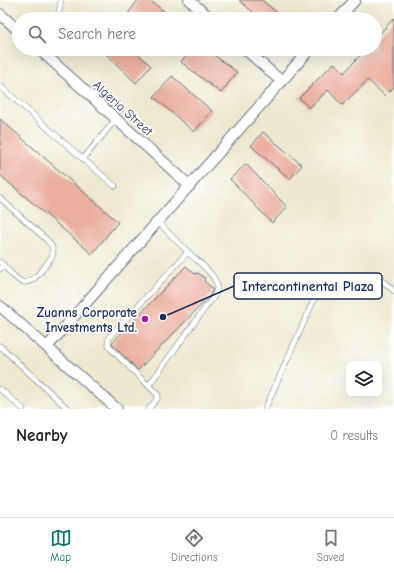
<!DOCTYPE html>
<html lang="en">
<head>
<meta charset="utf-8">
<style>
	body { margin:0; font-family:"Comic Neue",sans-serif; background:#f2f2f2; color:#222 }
	.controls { position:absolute; right:12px; bottom:12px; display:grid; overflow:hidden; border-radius:8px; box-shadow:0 4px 16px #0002 }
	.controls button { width:36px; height:36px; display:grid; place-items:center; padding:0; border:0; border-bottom:1px solid #e0e0e0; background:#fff; color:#222; font:20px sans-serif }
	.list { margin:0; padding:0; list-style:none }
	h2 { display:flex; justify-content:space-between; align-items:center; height:52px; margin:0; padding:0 16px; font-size:17px }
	h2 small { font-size:13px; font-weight:400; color:#767676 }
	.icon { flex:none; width:22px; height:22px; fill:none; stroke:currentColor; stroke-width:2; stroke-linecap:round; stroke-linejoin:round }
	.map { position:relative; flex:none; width:394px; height:409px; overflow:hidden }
	.search { position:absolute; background:#fff; box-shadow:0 4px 16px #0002; left:12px; right:12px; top:12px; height:44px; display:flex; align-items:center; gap:10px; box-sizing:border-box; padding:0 14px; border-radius:22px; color:#767676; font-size:15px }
	.sheet { height:108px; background:#fff }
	nav { display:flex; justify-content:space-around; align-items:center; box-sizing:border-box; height:56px; border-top:1px solid #e0e0e0; background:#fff; font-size:11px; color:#767676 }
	nav a { display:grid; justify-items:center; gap:2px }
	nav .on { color:#0f766e }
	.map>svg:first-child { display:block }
</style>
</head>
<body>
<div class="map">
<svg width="394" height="409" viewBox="0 0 394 409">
	<rect width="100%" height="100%" fill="#fff"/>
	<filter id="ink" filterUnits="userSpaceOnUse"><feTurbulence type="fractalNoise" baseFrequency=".025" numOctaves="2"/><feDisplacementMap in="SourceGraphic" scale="8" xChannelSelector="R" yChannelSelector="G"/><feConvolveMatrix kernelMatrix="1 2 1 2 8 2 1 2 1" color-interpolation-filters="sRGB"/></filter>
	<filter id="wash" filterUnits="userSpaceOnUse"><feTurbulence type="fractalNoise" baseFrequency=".012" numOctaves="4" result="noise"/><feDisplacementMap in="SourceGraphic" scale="16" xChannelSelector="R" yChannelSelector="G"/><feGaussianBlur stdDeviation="0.9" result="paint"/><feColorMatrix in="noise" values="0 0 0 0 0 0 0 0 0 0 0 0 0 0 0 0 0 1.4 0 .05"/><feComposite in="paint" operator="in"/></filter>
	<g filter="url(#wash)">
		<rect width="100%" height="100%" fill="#ede8ce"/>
		<g id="blocks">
			<!-- building -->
			<g fill="#ebaf9e">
				<polygon points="138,0 149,0 174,19 132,19 127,15"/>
				<polygon points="239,0 262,0 284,19 261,19"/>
				<polygon points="394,18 394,87 385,96 368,80 342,105 328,90 309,108 299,98 334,63 344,73 366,49 375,49 375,39"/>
				<polygon points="101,49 133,49 151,66 136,83"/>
				<polygon points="191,49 206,49 237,72 221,93 181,62"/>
				<polygon points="172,76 212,111 194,132 154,97"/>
				<polygon points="0,119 118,222 92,254 0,175"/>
				<polygon points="263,132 302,165 290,179 251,146"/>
				<polygon points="246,164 287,207 272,223 230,179"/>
				<polygon points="186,266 195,274 198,273 205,278 204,281 213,289 209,297 138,370 113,345 112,343"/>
			</g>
		</g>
	</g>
	<g filter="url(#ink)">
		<use href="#blocks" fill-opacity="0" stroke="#647085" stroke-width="1"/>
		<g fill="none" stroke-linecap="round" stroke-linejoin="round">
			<defs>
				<g id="lane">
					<polyline points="58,19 61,0"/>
					<polyline points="0,86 83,159 116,119"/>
					<polyline points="83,159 115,186"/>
					<path d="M0,198L47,240L52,247L53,255C46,264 33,288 20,281C16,279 7,269 3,265"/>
					<polyline points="0,262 3,265 0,269"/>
					<polyline points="0,346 68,409"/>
					<path d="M149,385L208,304C212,300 216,294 217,288C219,277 196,260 188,252"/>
					<polyline points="0,389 23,409"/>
					<polyline points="149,409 157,399 158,395 110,348 108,343 109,337 188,252 158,222"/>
					<polyline points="265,409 317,293 335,278 360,275 384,282 394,291"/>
				</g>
				<g id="street">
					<polyline points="189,0 211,19"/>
					<polyline points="0,14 19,31"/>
					<polyline points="338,19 355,0"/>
					<polyline points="39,49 190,186"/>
					<polyline points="245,49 281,81"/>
					<polyline points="0,306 117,409"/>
					<polyline points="47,347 310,49"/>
				</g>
			</defs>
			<!-- lane casing -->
			<use href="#lane" stroke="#647085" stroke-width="6"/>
			<!-- street casing -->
			<use href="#street" stroke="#647085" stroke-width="12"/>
			<!-- lane -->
			<use href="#lane" stroke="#fff" stroke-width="5"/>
			<!-- street -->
			<use href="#street" stroke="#fff" stroke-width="10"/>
		</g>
	</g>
	<!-- markers -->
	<circle fill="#b5179e" stroke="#fff" stroke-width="1.5" cx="145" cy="319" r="4"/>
	<g text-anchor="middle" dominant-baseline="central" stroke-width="3.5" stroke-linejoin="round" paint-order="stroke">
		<!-- street labels -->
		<g font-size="13" fill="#1b2f5e" stroke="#fff">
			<text transform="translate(123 108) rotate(42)">Algeria Street</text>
		</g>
		<!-- poi labels -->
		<g font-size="13" font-weight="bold" fill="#1b2f5e" stroke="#fff" text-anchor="end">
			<text x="137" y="312">Zuanns Corporate<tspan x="137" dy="15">Investments Ltd.</tspan></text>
		</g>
	</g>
	<!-- callouts -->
	<path fill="none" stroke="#1b2f5e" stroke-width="1.5" d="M163 317L234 286"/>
	<circle fill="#1b2f5e" stroke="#fff" stroke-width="1.5" cx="163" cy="317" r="4"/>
	<rect fill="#fff" stroke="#1b2f5e" stroke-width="1.5" x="234" y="273" width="148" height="26" rx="4"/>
	<g font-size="14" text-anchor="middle" font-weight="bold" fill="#1b2f5e">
		<text x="308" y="291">Intercontinental Plaza</text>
	</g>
</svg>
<div class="controls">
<button><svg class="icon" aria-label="layers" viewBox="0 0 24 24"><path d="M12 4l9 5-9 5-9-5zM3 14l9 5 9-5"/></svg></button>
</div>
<div class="search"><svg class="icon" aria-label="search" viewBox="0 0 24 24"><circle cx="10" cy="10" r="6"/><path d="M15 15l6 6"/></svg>Search here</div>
</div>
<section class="sheet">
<h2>Nearby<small>0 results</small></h2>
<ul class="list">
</ul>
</section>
<nav>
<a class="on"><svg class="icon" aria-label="map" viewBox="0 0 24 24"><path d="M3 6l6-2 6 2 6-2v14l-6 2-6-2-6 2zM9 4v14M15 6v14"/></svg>Map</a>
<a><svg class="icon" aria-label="directions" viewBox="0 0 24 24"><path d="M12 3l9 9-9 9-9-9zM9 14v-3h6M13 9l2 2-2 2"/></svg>Directions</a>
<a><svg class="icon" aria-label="saved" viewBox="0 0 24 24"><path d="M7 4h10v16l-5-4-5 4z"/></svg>Saved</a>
</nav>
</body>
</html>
